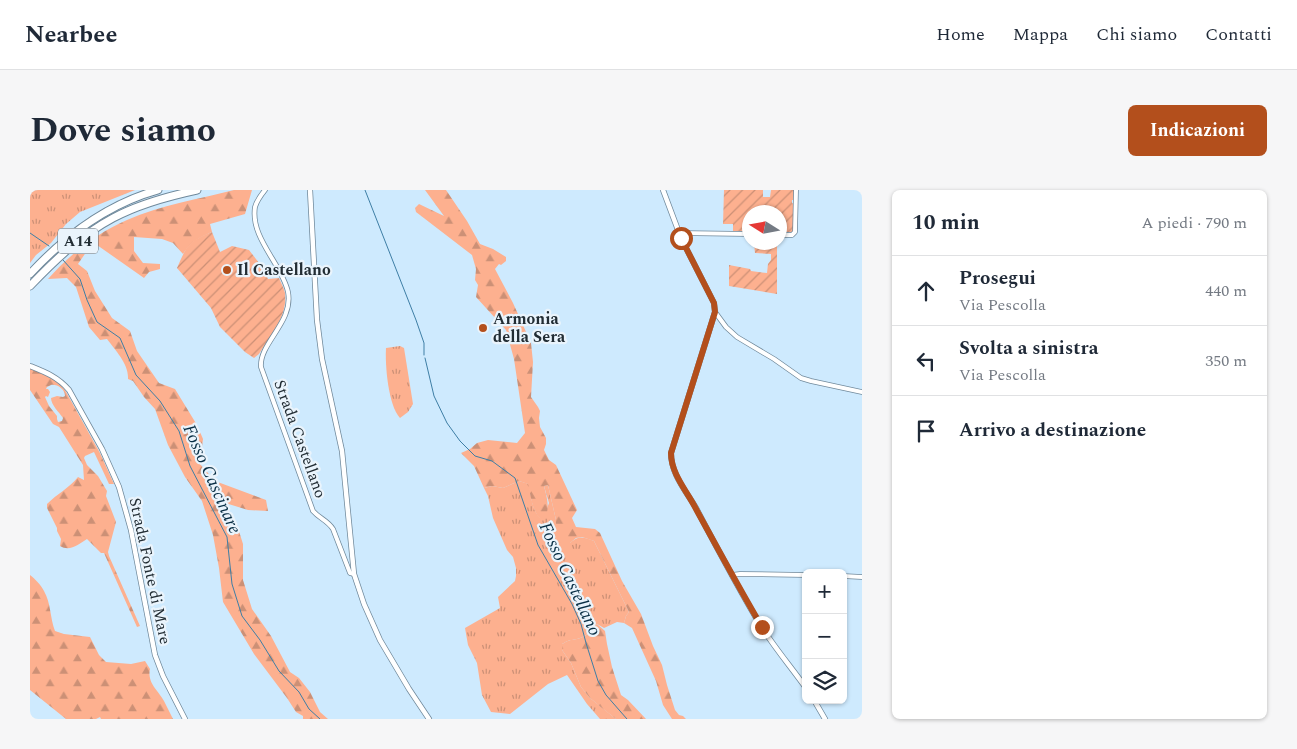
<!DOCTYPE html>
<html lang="it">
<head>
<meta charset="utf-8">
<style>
	body { margin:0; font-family:Spectral,serif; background:#f6f6f7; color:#1f2937 }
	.controls { position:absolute; right:15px; bottom:15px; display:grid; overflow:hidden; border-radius:8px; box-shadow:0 1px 4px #0004 }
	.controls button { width:45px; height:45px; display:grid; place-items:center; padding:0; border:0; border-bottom:1px solid #e0e1e3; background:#fff; color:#1f2937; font:25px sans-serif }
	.compass { position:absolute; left:712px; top:15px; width:45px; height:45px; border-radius:50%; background:#fff; box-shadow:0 1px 4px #0004; rotate:281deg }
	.stop { position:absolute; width:15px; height:15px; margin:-11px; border:4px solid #b34f1c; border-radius:50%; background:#fff }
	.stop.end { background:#b34f1c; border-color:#fff; box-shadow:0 1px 5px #0008 }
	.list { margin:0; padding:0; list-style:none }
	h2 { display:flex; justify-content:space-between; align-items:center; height:65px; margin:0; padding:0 20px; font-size:21px }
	h2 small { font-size:16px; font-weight:400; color:#747a83 }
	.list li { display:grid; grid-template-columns:32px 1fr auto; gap:15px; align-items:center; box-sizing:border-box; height:70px; padding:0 20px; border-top:1px solid #e0e1e3 }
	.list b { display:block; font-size:19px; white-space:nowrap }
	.list p { margin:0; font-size:16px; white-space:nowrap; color:#747a83 }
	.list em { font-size:16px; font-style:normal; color:#747a83 }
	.icon { flex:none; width:28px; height:28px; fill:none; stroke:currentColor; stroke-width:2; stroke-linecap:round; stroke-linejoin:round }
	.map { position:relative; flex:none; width:832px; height:529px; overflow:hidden; border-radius:8px }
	header { display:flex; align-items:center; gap:30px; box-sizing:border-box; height:70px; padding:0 25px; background:#fff; border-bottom:1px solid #e0e1e3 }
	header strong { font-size:24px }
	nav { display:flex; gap:28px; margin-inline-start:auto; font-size:18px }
	.intro { display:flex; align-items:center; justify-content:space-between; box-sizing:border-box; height:120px; padding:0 30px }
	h1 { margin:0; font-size:35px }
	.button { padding:12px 22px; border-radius:8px; background:#b34f1c; color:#fff; font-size:18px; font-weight:700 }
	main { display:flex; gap:30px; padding:0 30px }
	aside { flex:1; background:#fff; border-radius:8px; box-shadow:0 1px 4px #0004 }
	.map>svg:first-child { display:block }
</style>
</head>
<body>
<header>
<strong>Nearbee</strong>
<nav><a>Home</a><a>Mappa</a><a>Chi siamo</a><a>Contatti</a></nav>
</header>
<div class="intro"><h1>Dove siamo</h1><a class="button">Indicazioni</a></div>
<main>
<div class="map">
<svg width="832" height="529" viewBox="0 0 832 529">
	<defs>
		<pattern id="grass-tufts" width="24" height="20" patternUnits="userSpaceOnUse" patternTransform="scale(1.25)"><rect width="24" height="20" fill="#fdb08f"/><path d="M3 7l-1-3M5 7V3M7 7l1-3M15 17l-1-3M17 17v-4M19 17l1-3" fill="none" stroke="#cc9076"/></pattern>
		<pattern id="forest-firs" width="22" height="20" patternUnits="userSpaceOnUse" patternTransform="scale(1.25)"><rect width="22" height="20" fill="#fdb08f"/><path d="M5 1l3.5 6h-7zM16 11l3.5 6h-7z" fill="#cc9076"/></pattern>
		<pattern id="garden-furrows" width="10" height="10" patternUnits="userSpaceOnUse" patternTransform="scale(1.25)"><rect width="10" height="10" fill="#fdb08f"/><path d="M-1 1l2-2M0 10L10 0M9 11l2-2" fill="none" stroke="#cc9076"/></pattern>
	</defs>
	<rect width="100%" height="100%" fill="#ceeafe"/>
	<!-- grass -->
	<g fill="url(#grass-tufts)">
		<polygon points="0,0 105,0 50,22 36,34 21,53 6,65 0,73"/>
		<path d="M370,156L374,158L383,214L378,222L370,228C358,215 355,175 356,158Z"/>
		<path d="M489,291L499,294C501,305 502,324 513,330L519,313L514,296L518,295L526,330V348L540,353C549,345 553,347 564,351L599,422L596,426L594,433L587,432L574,438L567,434C561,441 556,447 547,449C538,451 541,449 532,454V460L541,473L551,497L560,508L586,529H570L557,514L537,485L518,494L480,524L461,522L452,505L447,473L438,455L435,438L470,418L468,407L485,391L486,386V378L483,367L477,360L463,328L458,306L454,298L462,296L473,298Z"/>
	</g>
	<!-- forest -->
	<g fill="url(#forest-firs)" fill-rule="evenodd">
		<path d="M204,0H222L215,24L180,34L182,42C168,48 162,51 153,64L143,53L132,49L104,47V61L113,73L130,74V79L119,82L114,88L67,55H61L48,74L57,81L65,101L82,128L100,141L107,161L129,193L145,199L167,235L173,249L170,274L185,291L236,310L238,321L218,320L192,312L207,335L213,354V390L222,419L241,446L260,482L269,488L280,502L290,522L298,529H273V526L266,522L257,508L224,464L193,412L189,378L183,345L172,311L155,287L138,255L125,219L114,207L103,191L98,189C99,174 85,160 77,149L70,150L59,137L46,97L37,88L18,89C40,64 67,43 97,30C131,15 169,9 204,0Z"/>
		<path d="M395,0H416L437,31L450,54L463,59L476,67V71L471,75L469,74L465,79L483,113L501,153L503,172L501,207L508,217L510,221L509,228L510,237L516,248V254L514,260L519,270L526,275L547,320L542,328L546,337L565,339L570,343L592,391L611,424L623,456L632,475L637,495L645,520L649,525L653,526L656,529H642L633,515L626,491L602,438L594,433L596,426L599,422L564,351L552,347L546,348L540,353H531L526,348V330L518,295L514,296C517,308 521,320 513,331C502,324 501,305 498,294L489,291L473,298L462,296L454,298L444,276L431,263L440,259L447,253L458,250L487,253L495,243L484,169L476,140L446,107L448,95L445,90L446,79L442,65L386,22L385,18L389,14L414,26Z"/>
		<path d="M0,177L27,191L35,200L70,263L84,294H79L64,262L55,266L54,268L57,275L68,286L77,301L76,306L86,332L78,362L79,366L110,436L107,437L74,363H71L57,349C49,354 40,362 30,356L31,349L27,341V338L17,318V314C27,304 39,298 48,287L54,290L53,275L29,237L23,234L0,200ZM21,195C27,194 35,199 35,206L33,207L27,206L21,208C21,215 29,222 33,228L32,231L28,232L27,229V226L19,216L15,207L16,206L18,207L20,202L18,199H16L17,197Z"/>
		<path d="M0,385C5,389 11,395 14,401C21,413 20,428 25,441L34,444L60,447L69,465L76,472L101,474L115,471L120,479C117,493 128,500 134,511C137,517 140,523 143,529H71L70,527L66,529H36L0,500Z"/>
		<path d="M567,434L575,441L577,454L582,477L591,505L598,510L616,529H586L572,518L560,508L551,497L541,473L532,460V454C541,449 538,451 547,449C556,447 562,441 567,434Z"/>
	</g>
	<!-- garden -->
	<g fill="url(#garden-furrows)">
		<polygon points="694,0 733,0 733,7 740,7 741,0 765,0 764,10 762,10 762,13 764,14 764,40 762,42 752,42 752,40 750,39 749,22 743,22 743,19 735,19 735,22 719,22 719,42 703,41 703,34 693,34"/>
		<path d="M182,42L190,62L202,56L219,60L233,78L238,89L249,88C251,93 254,98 255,103C258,126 240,146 229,164L224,168L215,162L190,137L181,118L147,78C157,55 159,51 182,42Z"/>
		<polygon points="724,53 747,53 747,104 699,96 699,75 720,79 721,81 737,83 738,74 741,70 741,64 725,63"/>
	</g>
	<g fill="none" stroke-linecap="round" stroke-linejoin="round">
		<!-- stream -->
		<g stroke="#3e7ea5" stroke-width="1">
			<polyline points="335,0 386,130 394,153 394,165"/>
			<polyline points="0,43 19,56"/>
			<polyline points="33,70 50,89 57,110 67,132 90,148 106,185 130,211 149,241 160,276 197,347 202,394 212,426 230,450 249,481 269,502 279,519 290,529"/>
			<polyline points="395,168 404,206 417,233 430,251 445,266 462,271 485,288 508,355 542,414 551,434 556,453 568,491 576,505 597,529"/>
		</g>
		<defs>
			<g id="minor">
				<path d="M235,0C231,5 227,10 225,17C220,48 252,74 258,102C264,132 229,153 231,177L283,321C290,329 297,330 303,339L320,383L324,384"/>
				<polyline points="649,43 719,44"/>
				<polyline points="749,45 762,45 765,42 766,0"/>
				<polyline points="685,122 696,137 707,147 744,169 771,188 781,191 832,202"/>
				<polyline points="702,385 710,384 776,385"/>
				<polyline points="813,386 832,387"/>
			</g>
			<g id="tertiary">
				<polyline points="280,0 287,130 292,169 312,261 324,384 334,414 350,450 379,499 399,529"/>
				<path d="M633,0L651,48L684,113L685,122L641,263C641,284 656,301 666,318C687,358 708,398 731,436C744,457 761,477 776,498"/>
				<path d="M0,176C15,182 28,187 39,200L72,259L89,297L101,340L125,465L133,486L155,529"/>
				<polyline points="784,510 795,529"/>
			</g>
			<g id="motorway">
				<path d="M0,84C35,46 78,14 128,0"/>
				<path d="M0,96C25,70 51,45 83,28C109,14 139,6 167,0"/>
			</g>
		</defs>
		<!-- minor casing -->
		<use href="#minor" stroke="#70899b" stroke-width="5.5"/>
		<!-- tertiary casing -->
		<use href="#tertiary" stroke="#70899b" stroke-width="6"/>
		<!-- motorway casing -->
		<use href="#motorway" stroke="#70899b" stroke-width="9"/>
		<!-- minor -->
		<use href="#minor" stroke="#fff" stroke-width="4"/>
		<!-- tertiary -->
		<use href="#tertiary" stroke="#fff" stroke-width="4.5"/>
		<!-- motorway -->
		<use href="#motorway" stroke="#fff" stroke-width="7"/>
	</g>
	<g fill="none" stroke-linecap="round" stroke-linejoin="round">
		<!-- route -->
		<path stroke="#b34f1c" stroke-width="6" d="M651,48L684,113L685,122L641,263C641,284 657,301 666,319C688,359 709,398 732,437"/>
	</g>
	<!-- markers -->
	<g fill="#b34f1c" stroke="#eaf4fc" stroke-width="2">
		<circle cx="197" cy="80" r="5"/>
		<circle cx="453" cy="138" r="5"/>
	</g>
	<g text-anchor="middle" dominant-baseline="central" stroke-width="4.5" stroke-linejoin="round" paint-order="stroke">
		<!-- shield labels -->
		<rect fill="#eaf4fc" stroke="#5e6970" stroke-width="1" x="28" y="38.5" width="40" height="25" rx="4"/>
		<g font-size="15" font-weight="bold" fill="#222d34">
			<text x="48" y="51">A14</text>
		</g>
		<!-- poi labels -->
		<g font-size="16" font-weight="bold" fill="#222d34" stroke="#eaf4fc" text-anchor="start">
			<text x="207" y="80">Il Castellano</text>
			<text x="463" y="129">Armonia<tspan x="463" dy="18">della Sera</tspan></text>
		</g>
		<!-- street labels -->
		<g font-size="16" fill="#222d34" stroke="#eaf4fc">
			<text transform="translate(270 249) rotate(70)">Strada Castellano</text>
			<text transform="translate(120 381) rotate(78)">Strada Fonte di Mare</text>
		</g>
		<!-- water labels -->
		<g font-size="18" font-style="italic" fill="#082e44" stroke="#eaf4fc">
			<text transform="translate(182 289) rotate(66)">Fosso Cascinare</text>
			<text transform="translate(540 389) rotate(65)">Fosso Castellano</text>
		</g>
	</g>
</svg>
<div class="controls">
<button>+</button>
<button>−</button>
<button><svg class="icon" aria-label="layers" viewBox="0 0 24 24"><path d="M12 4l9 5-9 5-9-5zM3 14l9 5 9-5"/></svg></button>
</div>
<svg class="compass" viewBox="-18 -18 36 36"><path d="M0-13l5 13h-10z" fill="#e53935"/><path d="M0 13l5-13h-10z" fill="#747a83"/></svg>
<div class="stop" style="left:651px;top:48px"></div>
<div class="stop end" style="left:732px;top:437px"></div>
</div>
<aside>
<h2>10 min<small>A piedi · 790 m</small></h2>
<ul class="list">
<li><svg class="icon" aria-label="ahead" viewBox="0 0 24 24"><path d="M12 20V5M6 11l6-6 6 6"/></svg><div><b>Prosegui</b><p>Via Pescolla</p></div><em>440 m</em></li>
<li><svg class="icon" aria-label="left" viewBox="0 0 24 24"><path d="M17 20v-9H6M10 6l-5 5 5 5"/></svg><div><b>Svolta a sinistra</b><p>Via Pescolla</p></div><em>350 m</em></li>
<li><svg class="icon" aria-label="arrive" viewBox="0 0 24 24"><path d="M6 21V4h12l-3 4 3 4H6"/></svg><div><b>Arrivo a destinazione</b></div></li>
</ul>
</aside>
</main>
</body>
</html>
